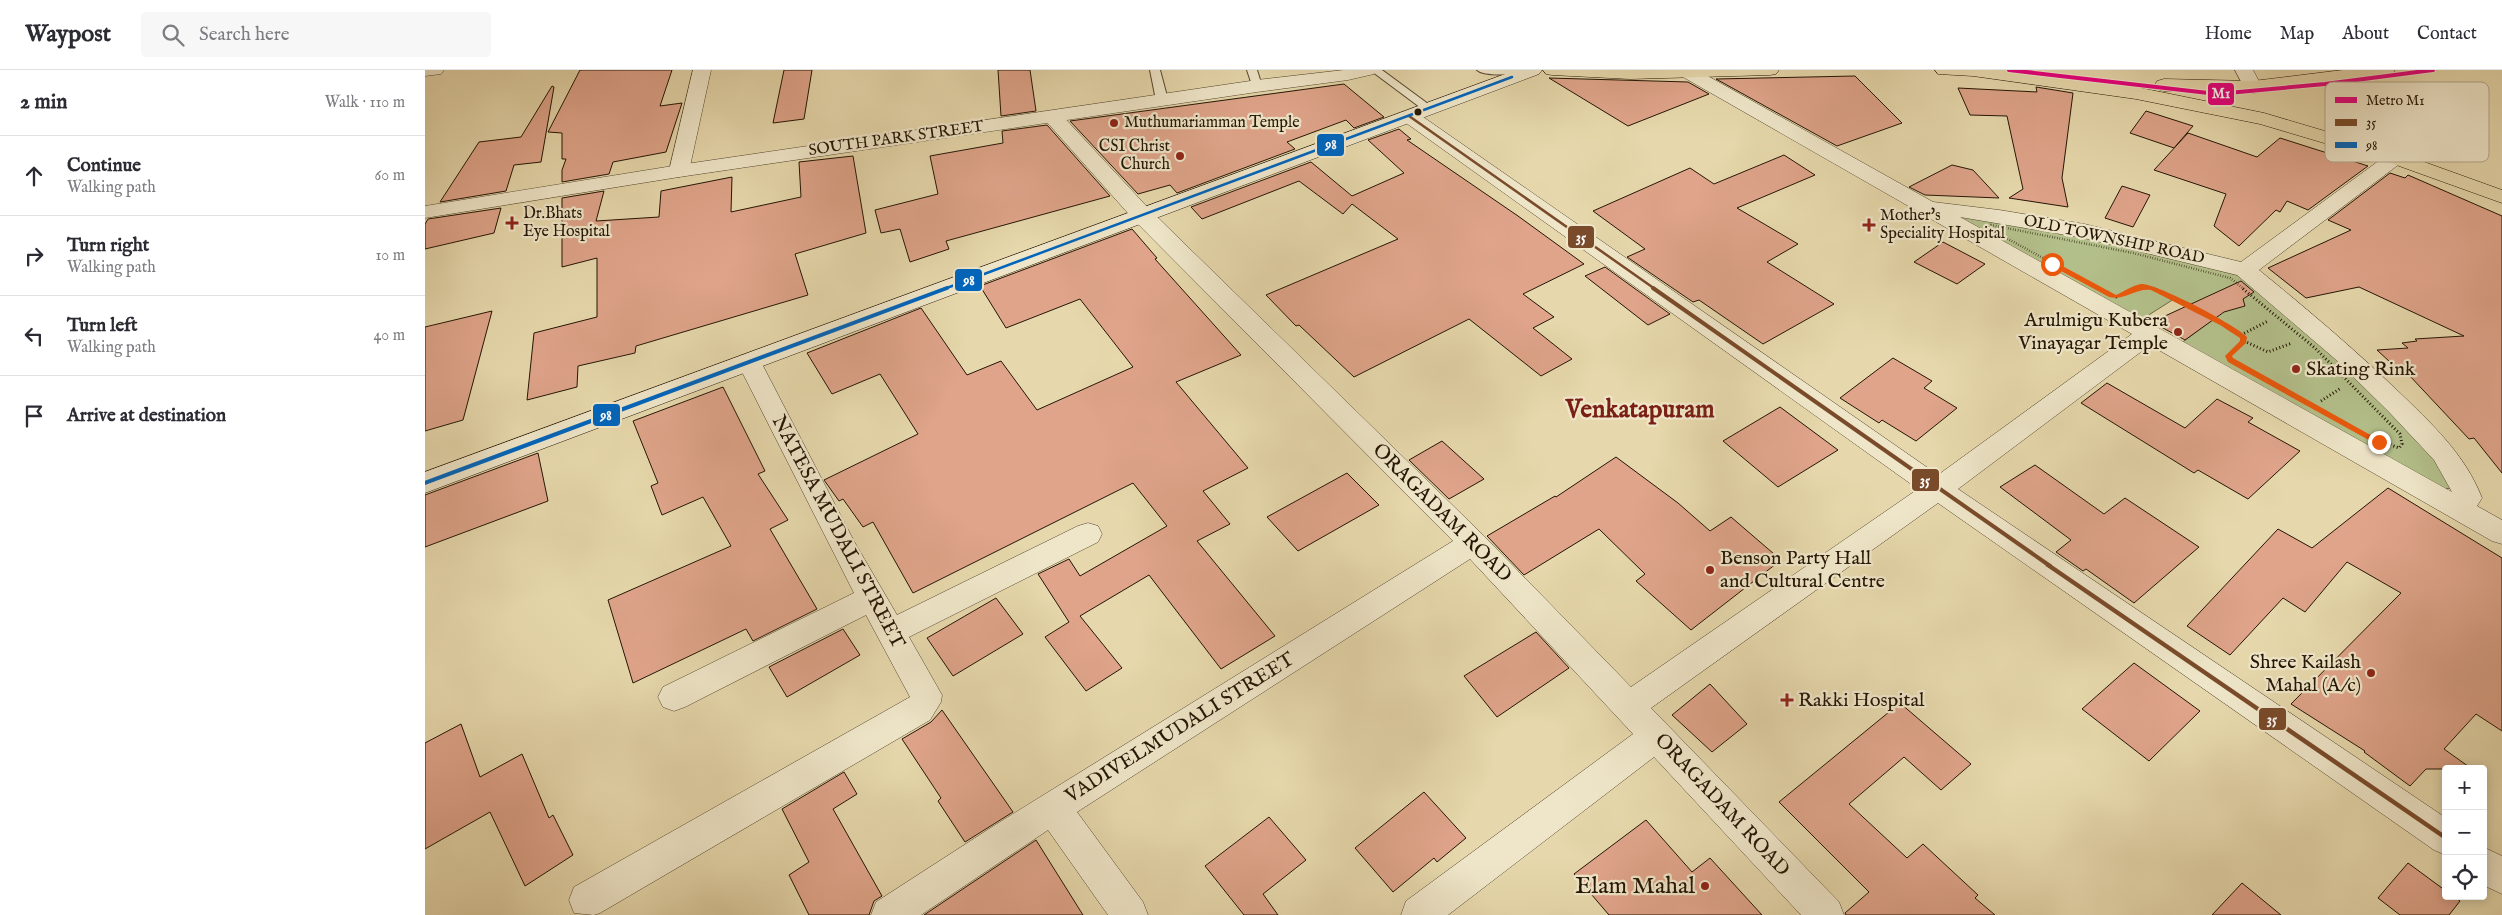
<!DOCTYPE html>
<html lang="en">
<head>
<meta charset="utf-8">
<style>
	body { margin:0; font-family:"IM FELL English",serif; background:#f7f7f7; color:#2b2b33 }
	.controls { position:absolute; right:15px; bottom:15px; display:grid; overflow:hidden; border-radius:5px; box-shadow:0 2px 12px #0003 }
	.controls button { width:45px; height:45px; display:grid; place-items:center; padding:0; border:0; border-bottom:1px solid #e1e1e2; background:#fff; color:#2b2b33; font:25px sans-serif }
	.stop { position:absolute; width:15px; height:15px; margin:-11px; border:4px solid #ea580c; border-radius:50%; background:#fff }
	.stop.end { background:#ea580c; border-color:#fff; box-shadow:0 1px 5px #0008 }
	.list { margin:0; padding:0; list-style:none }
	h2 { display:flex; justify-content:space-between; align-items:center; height:65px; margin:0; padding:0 20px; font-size:21px }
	h2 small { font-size:16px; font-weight:400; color:#7c7c81 }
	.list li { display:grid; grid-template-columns:32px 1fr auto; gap:15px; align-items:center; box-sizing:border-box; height:80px; padding:0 20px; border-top:1px solid #e1e1e2 }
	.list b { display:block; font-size:19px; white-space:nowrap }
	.list p { margin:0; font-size:16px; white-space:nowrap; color:#7c7c81 }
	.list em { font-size:16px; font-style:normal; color:#7c7c81 }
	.icon { flex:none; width:28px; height:28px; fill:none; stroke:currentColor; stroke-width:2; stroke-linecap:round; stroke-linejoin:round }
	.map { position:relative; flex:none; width:2077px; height:845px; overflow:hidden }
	header { display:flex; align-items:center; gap:30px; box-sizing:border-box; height:70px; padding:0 25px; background:#fff; border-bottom:1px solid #e1e1e2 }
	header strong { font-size:24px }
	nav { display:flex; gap:28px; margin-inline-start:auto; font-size:18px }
	.search { width:350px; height:45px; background:#f7f7f7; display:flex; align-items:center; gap:12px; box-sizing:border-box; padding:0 18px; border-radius:5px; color:#7c7c81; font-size:19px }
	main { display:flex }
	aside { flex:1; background:#fff }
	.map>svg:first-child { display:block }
</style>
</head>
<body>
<header>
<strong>Waypost</strong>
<div class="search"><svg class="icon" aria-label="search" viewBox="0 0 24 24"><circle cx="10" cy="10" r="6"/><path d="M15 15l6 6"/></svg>Search here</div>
<nav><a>Home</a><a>Map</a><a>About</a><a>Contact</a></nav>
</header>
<main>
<aside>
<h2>2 min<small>Walk · 110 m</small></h2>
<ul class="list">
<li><svg class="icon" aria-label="ahead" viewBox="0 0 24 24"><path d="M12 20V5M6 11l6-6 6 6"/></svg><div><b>Continue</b><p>Walking path</p></div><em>60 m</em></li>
<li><svg class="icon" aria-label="right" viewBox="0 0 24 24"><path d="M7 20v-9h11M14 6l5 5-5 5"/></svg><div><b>Turn right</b><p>Walking path</p></div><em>10 m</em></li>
<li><svg class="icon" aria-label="left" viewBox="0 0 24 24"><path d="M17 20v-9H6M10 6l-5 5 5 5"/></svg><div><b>Turn left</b><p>Walking path</p></div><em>40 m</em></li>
<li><svg class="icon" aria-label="arrive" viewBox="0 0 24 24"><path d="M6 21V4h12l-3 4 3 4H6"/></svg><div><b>Arrive at destination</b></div></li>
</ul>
</aside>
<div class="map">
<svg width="2077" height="845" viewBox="0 0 2077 845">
	<rect width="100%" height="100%" fill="#e6d8ac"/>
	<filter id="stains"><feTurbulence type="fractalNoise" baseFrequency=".004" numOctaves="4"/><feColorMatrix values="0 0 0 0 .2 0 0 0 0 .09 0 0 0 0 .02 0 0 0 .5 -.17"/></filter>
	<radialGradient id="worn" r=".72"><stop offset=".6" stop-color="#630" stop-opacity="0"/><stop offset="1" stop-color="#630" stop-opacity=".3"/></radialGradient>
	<!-- green -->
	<polygon fill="#b3bf8a" stroke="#6c6a47" points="1523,142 1659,165 1820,207 1912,283 2013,385 2030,418 2012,419 1755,274 1787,250 1749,229 1714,251"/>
	<!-- building -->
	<g fill="#dfa48a" stroke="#241504">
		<polygon points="155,0 247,0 235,36 257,33 241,82 188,92 184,104 137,112 137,100 141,89 137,89 137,63 123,62"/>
		<polygon points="359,0 387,0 379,49 348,53"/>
		<polygon points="573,0 605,0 611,41 576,46"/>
		<polygon points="1430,6 1477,53 1412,76 1291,9"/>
		<polygon points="1124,8 1263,12 1284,24 1203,56"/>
		<polygon points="919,14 959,47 929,58 921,50 862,72 870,79 752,123 745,115 713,124 645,51"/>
		<polygon points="127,16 129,17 116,92 89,95 81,121 15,132 54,72 96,67"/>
		<polygon points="1611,17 1648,23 1637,108 1643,137 1584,128 1598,119 1582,46 1545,45 1533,18 1612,22"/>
		<polygon points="1721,41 1768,56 1749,78 1705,63"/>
		<polygon points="622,55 685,126 521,171 524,179 485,192 475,159 456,163 450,140 513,124 505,86 578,73 577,61"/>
		<polygon points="974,59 986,69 982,70 1093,146 1159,194 1098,224 1129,247 1108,258 1147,289 1116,306 1044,249 929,307 874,255 871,256 841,225 973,169 927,134 918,144 874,111 777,149 766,137 886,92 927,126 979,103 943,70"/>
		<polygon points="1763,63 1832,87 1855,68 1943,96 1883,140 1862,131 1855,142 1851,140 1814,176 1789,156 1801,124 1729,100"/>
		<polygon points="1359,85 1390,105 1312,138 1373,174 1342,192 1409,234 1338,274 1274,230 1268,232 1202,187 1220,179 1168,141 1265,98 1289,114"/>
		<polygon points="428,86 441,163 370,184 383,225 211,276 210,283 153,296 152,317 102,330 109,263 172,247 172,188 137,197 137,128 179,121 171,151 234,147 236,121 307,107 306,142 376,127 374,92"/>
		<polygon points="1527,95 1548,100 1574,128 1500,125 1484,117"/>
		<polygon points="1965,103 1980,108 1983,105 2077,146 2077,403 2049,368 2044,369 1983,304 1979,305 1952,280 1983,278 1977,273 1992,271 1990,269 2039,266 1934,217 1881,228 1843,198 1926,160 1903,150"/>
		<polygon points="1697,116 1725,125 1708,157 1680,148"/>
		<polygon points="76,138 69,163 0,179 0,154 3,149"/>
		<polygon points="707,159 732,188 730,189 816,285 751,312 823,398 778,421 805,454 772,471 850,566 796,599 724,505 655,546 697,598 661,621 620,567 644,552 613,504 644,489 655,506 742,456 708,413 488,523 448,452 438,457 418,429 414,431 399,410 493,364 455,304 407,324 382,283 496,238 542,305 576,291 612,340 708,297 655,229 581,258 555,216"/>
		<polygon points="1518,172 1560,194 1532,214 1489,192"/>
		<polygon points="1180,197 1245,244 1223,255 1160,206"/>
		<polygon points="1816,211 1829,222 1818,229 1820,236 1799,242 1760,270 1727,252"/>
		<polygon points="67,241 38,350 0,361 0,257"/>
		<polygon points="1468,288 1507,311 1499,318 1532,338 1491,371 1457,350 1454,353 1415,328"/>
		<polygon points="1682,313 1760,358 1792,329 1828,348 1823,352 1875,381 1823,429 1773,400 1769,403 1656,333"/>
		<polygon points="298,317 340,401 333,404 363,450 345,459 392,539 328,571 321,559 208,613 183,530 306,476 278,427 237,445 226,416 233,413 208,351"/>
		<polygon points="1355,337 1413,380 1353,417 1298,371"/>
		<polygon points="1017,371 1059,409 1024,429 984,390"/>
		<polygon points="113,383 123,431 0,477 0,425"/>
		<polygon points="1191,387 1253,433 1285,461 1306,447 1356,490 1266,560 1211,511 1220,504 1174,459 1099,505 1062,466 1130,426 1131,427"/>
		<polygon points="1610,395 1679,444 1700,428 1774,477 1709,533 1661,499 1658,501 1631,482 1646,470 1575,417"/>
		<polygon points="922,403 954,435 873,481 842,447"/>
		<polygon points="1963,418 2077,488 2077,661 2051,644 2019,679 2047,699 2001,699 1985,716 1939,682 1940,681 1866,634 1976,523 1922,492 1880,542 1858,528 1805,585 1762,556 1853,459 1887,478"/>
		<polygon points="571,528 598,564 528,606 502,568"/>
		<polygon points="418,559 435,585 362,627 344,597"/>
		<polygon points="1111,562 1144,598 1072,647 1039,606"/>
		<polygon points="1709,593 1775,641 1724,691 1657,639"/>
		<polygon points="1285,614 1322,654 1287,682 1247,645"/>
		<polygon points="1475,633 1546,694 1516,720 1479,687 1424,734 1482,788 1498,774 1553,825 1550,828 1570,845 1421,845 1420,843 1444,822 1354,732"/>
		<polygon points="517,640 588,742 540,772 513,731 516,728 477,669 506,652"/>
		<polygon points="36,654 55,707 97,684 124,748 128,745 148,785 100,816 65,742 0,779 0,673"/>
		<polygon points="419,702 432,724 408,739 457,826 449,831 444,845 384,845 364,805 384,792 357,739"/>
		<polygon points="999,722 1041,768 1012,792 1009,788 968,822 930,778"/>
		<polygon points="844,747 881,790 838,824 853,845 819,845 780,796"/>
		<polygon points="1221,750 1267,802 1285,788 1337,845 1184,845 1149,804"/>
		<polygon points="611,770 658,845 499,845"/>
		<polygon points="1983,793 2021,821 2021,826 2028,826 2035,831 2024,845 1975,845 1953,828"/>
		<polygon points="1817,813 1856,845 1787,845"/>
	</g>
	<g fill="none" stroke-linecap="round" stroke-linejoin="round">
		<defs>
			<g id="service">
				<polygon points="725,0 735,0 743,30 741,32 733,32 731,30"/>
				<polygon points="822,0 832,0 837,16 836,18 828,18"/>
				<polygon points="945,0 957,0 1010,39 1008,41 1000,41"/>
				<path d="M1052,0H1095C1089,6 1058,6 1052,0Z"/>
			</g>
			<g id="minor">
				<polygon points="0,0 19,0 16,4 0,6"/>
				<polygon points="268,0 286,0 264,101 261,105 254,107 247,105 244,101"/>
				<path d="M1257,0H1272L1508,132L1574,140L1659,154L1816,192L1963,84L1970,82L1977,84L1980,88L1977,92L1834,200C1882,239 1928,278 1973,321C2006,353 2040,384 2057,428L2052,436L2077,450V474L2067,471L1725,275L1533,419L2021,748V785L2009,780L1513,433L1226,638L1414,832L1419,845H1376L1229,687L1023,845H976L981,831L1208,664L1045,489L652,742L718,832L723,845H683L623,760L496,845H446L451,832L567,757L1028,471L709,150L620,50L617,46L620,42H634L725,140L1058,465L1206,617L1493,419L977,50L974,46L977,42H991L1513,405L1707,264L1258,7L1255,3ZM1535,147L1659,168L1812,205L1909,288L1964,342L2009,390L2027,422Z"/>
				<polygon points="1810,0 1828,0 1837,17 1835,21 1821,21"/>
				<polygon points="324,284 333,286 336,292 430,473 472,545 653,456 663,453 673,456 677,464 673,472 484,567 517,625 516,632 505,650 175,843 169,845 149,843 144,830 149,817 485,627 441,545 260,637 249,641 238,637 233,627 238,617 429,523 312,292 315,286"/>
				<polygon points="2058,777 2077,786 2077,824 2058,815"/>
			</g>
			<polygon id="tertiary" points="919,0 952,0 949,4 923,10 832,22 254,107 0,148 0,136 254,95 832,10"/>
			<polygon id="secondary" points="1091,0 1117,0 1114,4 0,423 0,402"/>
			<g id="trunk">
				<polygon points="1118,0 1354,0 1351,4 1345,5 1205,9 1127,5 1121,4"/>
				<polygon points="1510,0 1581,0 1711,17 1839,43 1977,84 2077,120 2077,133 1963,92 1835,54 1711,29 1548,6 1513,4"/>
				<polygon points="1918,0 1970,0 1967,4 1961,5 1828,23 1739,21 1732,19 1730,15 1732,11 1739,9 1828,11"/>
			</g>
		</defs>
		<!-- service casing -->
		<use href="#service" stroke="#54462e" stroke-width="2"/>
		<!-- minor casing -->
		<use href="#minor" stroke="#54462e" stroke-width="1"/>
		<!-- tertiary casing -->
		<use href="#tertiary" stroke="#54462e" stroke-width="1"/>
		<!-- secondary casing -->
		<use href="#secondary" stroke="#241504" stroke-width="1"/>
		<!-- trunk casing -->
		<use href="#trunk" stroke="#241504" stroke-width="1"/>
		<!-- path-far1 -->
		<g stroke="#241504" stroke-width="2.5" stroke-dasharray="0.5 2" stroke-linecap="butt">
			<polyline points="1675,219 1561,157 1566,155 1708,183 1805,208 1819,219"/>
			<polyline points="1709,219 1716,216 1731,219"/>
		</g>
		<!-- path -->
		<g stroke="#241504" stroke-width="3" stroke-dasharray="1 2.5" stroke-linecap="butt">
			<polyline points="1672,218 1691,227 1711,218"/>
			<polyline points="1728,218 1797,253 1819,267 1819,271 1803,286 1806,290 1937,364 1974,378 1977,374 1975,364 1890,278 1817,218"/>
			<polyline points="1816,265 1843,251"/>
			<polyline points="1819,271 1843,282 1867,273"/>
			<polyline points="1896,331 1916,318"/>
		</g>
		<!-- service -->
		<use href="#service" fill="#efe6c9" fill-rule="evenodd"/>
		<!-- minor -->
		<use href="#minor" fill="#efe6c9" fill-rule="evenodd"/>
		<!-- tertiary -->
		<use href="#tertiary" fill="#efe6c9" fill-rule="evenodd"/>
		<!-- secondary -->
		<use href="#secondary" fill="#efe6c9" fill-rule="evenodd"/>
		<!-- trunk -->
		<use href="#trunk" fill="#e6d8ac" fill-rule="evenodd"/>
		<defs>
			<polyline id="bus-1-far2" points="984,46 1230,219"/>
			<polyline id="bus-1-far1" points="1228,218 1625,496"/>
			<polyline id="bus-1" points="1623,495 2021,768"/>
			<polyline id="bus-2-far1" points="519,219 1087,7"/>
			<polyline id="bus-2" points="0,413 522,218"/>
		</defs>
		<!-- bus-1-far2 casing -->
		<use href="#bus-1-far2" stroke="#efe6c9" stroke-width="5"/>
		<!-- bus-1-far1 casing -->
		<use href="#bus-1-far1" stroke="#efe6c9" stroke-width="8"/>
		<!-- bus-1 casing -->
		<use href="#bus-1" stroke="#efe6c9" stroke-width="8"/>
		<!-- bus-2-far1 casing -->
		<use href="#bus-2-far1" stroke="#efe6c9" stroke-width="5"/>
		<!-- bus-2 casing -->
		<use href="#bus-2" stroke="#efe6c9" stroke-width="8"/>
		<!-- bus-1-far2 -->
		<use href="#bus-1-far2" stroke="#7a4b2a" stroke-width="2.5"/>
		<!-- bus-1-far1 -->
		<use href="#bus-1-far1" stroke="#7a4b2a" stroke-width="4"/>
		<!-- bus-1 -->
		<use href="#bus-1" stroke="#7a4b2a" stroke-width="4.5"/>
		<!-- bus-2-far1 -->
		<use href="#bus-2-far1" stroke="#0065bd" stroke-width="2.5"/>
		<!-- bus-2 -->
		<use href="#bus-2" stroke="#0065bd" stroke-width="4"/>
		<defs>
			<polyline id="metro-1" points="1584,0 1792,24 1900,14 2008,0"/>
		</defs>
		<!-- metro-1 casing -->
		<use href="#metro-1" stroke="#efe6c9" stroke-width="6"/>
		<!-- metro-1 -->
		<use href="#metro-1" stroke="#e5007d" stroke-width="4"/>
	</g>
	<!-- route -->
	<path fill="#ea580c" d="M1625,192H1630L1691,225C1698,222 1708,215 1716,214C1731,213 1811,255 1822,267L1821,273L1807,286L1808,288L1958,372L1951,374L1803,292L1800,286L1815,271V268L1795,255L1726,220C1711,218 1699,231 1684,227L1625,195Z"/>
	<!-- markers -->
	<circle fill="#241504" stroke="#efe6c9" stroke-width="2" cx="993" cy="42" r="4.5"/>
	<g fill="#8f2418" stroke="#efe6c9" stroke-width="2">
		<circle cx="689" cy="53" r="5"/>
		<circle cx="755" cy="86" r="5"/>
		<path d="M84.5 145.5h5v5h5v5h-5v5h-5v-5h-5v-5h5z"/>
		<path d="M1441.5 147.5h5v5h5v5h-5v5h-5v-5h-5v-5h5z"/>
		<circle cx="1753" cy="262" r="5"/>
		<circle cx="1871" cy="299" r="5"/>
		<circle cx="1285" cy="500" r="5"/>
		<circle cx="1946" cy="603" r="5"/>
		<path d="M1359.5 622.5h5v5h5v5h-5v5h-5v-5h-5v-5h5z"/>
		<circle cx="1280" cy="816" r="5"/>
	</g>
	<g text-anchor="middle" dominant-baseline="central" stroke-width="4.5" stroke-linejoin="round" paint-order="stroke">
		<!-- far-poi labels -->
		<g font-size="16" fill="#241504" stroke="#efe6c9" text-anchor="start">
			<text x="699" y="53">Muthumariamman Temple</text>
			<text x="745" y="77" text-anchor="end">CSI Christ<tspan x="745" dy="18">Church</tspan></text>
			<text x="98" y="144">Dr.Bhats<tspan x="98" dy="18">Eye Hospital</tspan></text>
			<text x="1455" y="146">Mother's<tspan x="1455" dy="18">Speciality Hospital</tspan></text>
		</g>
		<!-- far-street labels -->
		<g font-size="16" fill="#241504" stroke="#efe6c9">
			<text transform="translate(471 69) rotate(-8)">SOUTH PARK STREET</text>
			<text transform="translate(1689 170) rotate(12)">OLD TOWNSHIP ROAD</text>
		</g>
		<!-- poi labels -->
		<g font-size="20" fill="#241504" stroke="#efe6c9" text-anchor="start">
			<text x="1743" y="250" text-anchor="end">Arulmigu Kubera<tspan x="1743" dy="23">Vinayagar Temple</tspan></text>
			<text x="1881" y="299">Skating Rink</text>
			<text x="1295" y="488">Benson Party Hall<tspan x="1295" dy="23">and Cultural Centre</tspan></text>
			<text x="1936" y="592" text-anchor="end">Shree Kailash<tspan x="1936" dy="23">Mahal (A/c)</tspan></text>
			<text x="1373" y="630">Rakki Hospital</text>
		</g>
		<!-- street labels -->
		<g font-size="20" fill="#241504" stroke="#efe6c9">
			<text transform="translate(1017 443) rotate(45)">ORAGADAM ROAD</text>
			<text transform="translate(413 462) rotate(62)">NATESA MUDALI STREET</text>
			<text transform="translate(755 658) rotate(-32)">VADIVELMUDALI STREET</text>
			<text transform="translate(1297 735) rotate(47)">ORAGADAM ROAD</text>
		</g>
		<!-- near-poi labels -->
		<g font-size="24" fill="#241504" stroke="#efe6c9" text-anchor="end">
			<text x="1270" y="816">Elam Mahal</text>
		</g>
		<!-- district labels -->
		<g font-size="25" font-weight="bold" fill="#7a1f14" stroke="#efe6c9">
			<text x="1215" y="340">Venkatapuram</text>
		</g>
	</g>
	<!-- legend -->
	<rect x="1900" y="12" width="164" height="80" rx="8" fill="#efe6c9" stroke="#b2a78e" stroke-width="1"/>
	<rect x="1910" y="27" width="22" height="6" fill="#e5007d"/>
	<rect x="1910" y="49" width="22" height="7" fill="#7a4b2a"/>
	<rect x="1910" y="72" width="22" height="6" fill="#0065bd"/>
	<g font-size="14" fill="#241504">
		<text x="1941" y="35">Metro M1</text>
		<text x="1941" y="57">35</text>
		<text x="1941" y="80">98</text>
	</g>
	<g stroke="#efe6c9" stroke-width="2">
		<rect x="1782" y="12" width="28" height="24" rx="5" fill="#e5007d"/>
		<rect x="891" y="63" width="29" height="24" rx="5" fill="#0065bd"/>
		<rect x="1142" y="155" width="28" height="24" rx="5" fill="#7a4b2a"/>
		<rect x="529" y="198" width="29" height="24" rx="5" fill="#0065bd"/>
		<rect x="167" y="333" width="29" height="24" rx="5" fill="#0065bd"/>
		<rect x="1486" y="398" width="29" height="24" rx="5" fill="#7a4b2a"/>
		<rect x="1833" y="637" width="29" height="24" rx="5" fill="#7a4b2a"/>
	</g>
	<g font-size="14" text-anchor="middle" font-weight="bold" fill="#fff">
		<text x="1796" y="28">M1</text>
		<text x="906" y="79">98</text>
		<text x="1156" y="172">35</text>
		<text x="544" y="215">98</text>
		<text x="181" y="350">98</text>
		<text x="1500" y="415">35</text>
		<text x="1847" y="654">35</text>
	</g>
	<rect width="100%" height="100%" filter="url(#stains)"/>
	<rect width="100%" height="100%" fill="url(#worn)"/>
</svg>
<div class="controls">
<button>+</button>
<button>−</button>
<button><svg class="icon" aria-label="locate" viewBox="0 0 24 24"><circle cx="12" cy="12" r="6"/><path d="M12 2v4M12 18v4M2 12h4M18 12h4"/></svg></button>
</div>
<div class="stop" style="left:1627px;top:194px"></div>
<div class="stop end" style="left:1954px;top:372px"></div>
</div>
</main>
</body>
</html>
